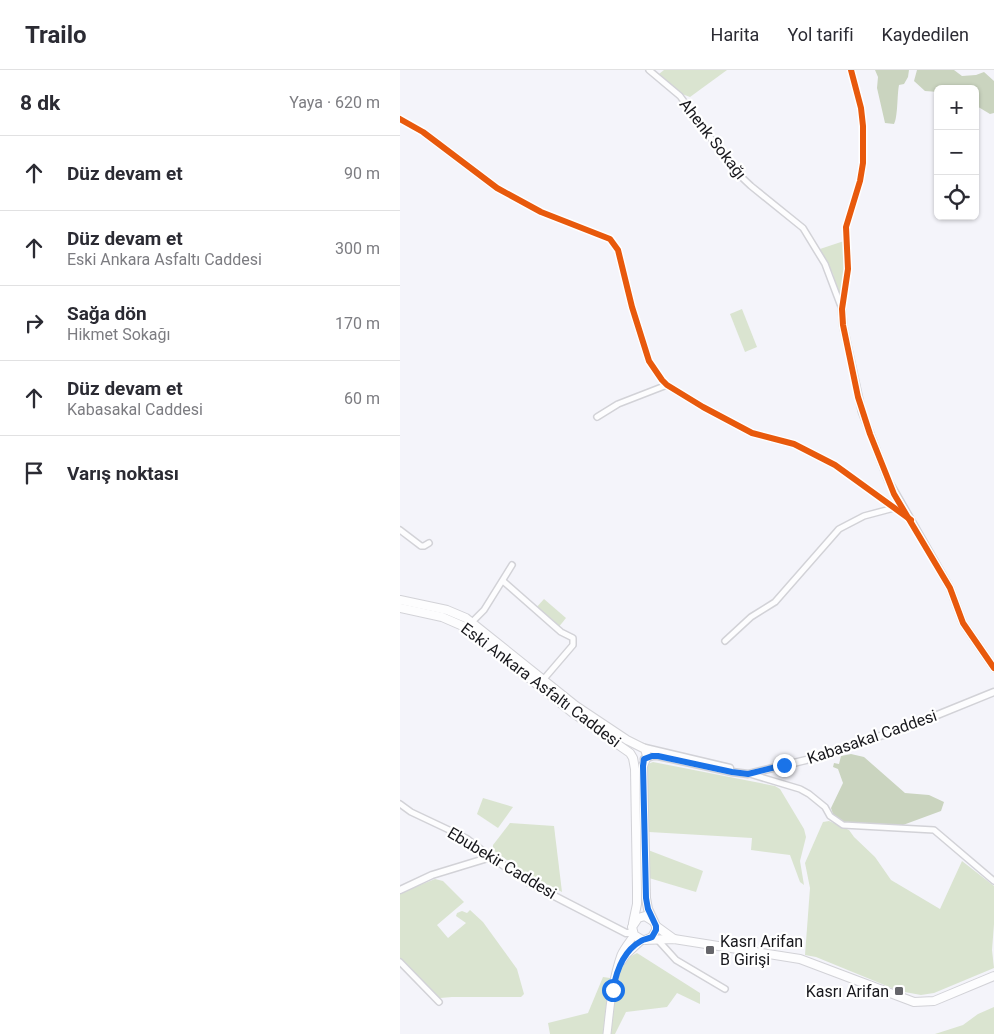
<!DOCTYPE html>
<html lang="tr">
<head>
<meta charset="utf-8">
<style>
	body { margin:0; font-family:Roboto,sans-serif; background:#f7f7f7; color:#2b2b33 }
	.controls { position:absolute; right:15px; top:15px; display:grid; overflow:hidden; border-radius:8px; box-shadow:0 1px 4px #0004 }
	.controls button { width:45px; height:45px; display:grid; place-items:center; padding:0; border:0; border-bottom:1px solid #e1e1e2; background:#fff; color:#2b2b33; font:25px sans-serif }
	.stop { position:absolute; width:15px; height:15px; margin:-11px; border:4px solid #1a73e8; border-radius:50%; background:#fff }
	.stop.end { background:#1a73e8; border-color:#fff; box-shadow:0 1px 5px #0008 }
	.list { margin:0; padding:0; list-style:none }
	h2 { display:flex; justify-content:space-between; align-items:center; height:65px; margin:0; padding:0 20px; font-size:21px }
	h2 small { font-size:16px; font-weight:400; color:#7c7c81 }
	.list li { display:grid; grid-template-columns:32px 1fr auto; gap:15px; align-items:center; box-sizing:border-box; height:75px; padding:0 20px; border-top:1px solid #e1e1e2 }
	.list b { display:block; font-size:19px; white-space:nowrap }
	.list p { margin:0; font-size:16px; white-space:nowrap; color:#7c7c81 }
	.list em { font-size:16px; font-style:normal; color:#7c7c81 }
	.icon { flex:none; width:28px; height:28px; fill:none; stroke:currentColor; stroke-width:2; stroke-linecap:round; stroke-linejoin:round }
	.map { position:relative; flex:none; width:594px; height:964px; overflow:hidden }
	header { display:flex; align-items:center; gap:30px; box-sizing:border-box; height:70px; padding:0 25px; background:#fff; border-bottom:1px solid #e1e1e2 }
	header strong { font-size:24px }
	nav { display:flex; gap:28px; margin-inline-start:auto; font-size:18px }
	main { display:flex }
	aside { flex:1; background:#fff }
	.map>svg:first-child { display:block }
</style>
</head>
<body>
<header>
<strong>Trailo</strong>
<nav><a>Harita</a><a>Yol tarifi</a><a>Kaydedilen</a></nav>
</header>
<main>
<aside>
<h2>8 dk<small>Yaya · 620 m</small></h2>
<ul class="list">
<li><svg class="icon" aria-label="ahead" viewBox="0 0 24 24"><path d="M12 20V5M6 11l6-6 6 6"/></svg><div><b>Düz devam et</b></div><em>90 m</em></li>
<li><svg class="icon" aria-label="ahead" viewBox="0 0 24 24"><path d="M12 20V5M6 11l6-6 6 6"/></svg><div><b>Düz devam et</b><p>Eski Ankara Asfaltı Caddesi</p></div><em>300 m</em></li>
<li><svg class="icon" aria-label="right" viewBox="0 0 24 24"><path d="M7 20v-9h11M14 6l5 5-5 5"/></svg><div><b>Sağa dön</b><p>Hikmet Sokağı</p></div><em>170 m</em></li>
<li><svg class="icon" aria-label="ahead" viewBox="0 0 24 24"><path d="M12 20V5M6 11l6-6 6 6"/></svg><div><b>Düz devam et</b><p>Kabasakal Caddesi</p></div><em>60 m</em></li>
<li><svg class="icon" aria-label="arrive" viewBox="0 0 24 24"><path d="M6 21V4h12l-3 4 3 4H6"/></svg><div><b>Varış noktası</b></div></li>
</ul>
</aside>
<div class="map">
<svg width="594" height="964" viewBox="0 0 594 964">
	<rect width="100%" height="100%" fill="#f4f4fa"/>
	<!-- green -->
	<g fill="#dae4d0">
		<polygon points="264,0 327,0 290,27 282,24 259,4"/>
		<polygon points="444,171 446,192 441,223 439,224 433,204 420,179"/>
		<polygon points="342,239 357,277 345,282 330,244"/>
		<polygon points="144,529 166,548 158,558 135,539"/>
		<polygon points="253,692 375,716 380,719 404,759 406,767 400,791 404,815 400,812 390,785 351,780 352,768 249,762 247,700 248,694"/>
		<polygon points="83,728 113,737 98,758 77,744"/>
		<polygon points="429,751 449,760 454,767 475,787 491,810 540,839 562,791 594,816 594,854 592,880 594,898 534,923 521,925 499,921 416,887 405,885 410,818 405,793 423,752"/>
		<polygon points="110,753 154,756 162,822 126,804 93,780 93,775"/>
		<polygon points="248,780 303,801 296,822 249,808"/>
		<polygon points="35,809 43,811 64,832 37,855 48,868 66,853 56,846 57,843 62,841 67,843 70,840 83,852 117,899 124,924 121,927 52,927 40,928 0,889 0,823"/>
		<path d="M237,883L300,923V934L277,923L267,937L226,942L215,964H211C214,941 212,893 237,883Z"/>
		<polygon points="203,907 210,908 203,964 150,964 148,953 188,943"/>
		<polygon points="594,937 594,964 535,964 563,955 578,944"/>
	</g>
	<!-- forest -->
	<g fill="#cad4bf">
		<path d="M475,0H509L508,7L504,14L499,15C497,25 498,47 494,54L485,53L477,18L478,7Z"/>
		<polygon points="517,0 554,0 562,6 576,5 584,2 594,11 594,43 590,44 575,35 575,19 538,19 538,22 525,21 514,11"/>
		<polygon points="451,684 464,687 505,723 529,725 544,732 541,741 503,755 443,752 433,744 431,738 443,713 438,699 433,697 434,693 439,694 441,686"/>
	</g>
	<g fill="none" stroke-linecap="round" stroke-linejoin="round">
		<defs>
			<g id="minor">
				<polyline points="249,0 280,26 334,100 351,116 403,158 425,194 442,239"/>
				<polyline points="0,49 23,62 97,118 141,142 210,169 218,180 232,237 249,291 262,310 267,315 303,337 352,363 394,374 435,395 509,448"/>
				<polyline points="442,236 448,199 446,157 460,111 463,93 463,56 461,38 451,0"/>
				<polyline points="197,347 218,334 267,315"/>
				<polyline points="0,460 21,476 24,476 29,473"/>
				<polyline points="103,511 161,562 173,568 173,575 143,610"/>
				<polyline points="72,552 84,540 112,495"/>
				<polyline points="325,571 351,547 375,532 439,459 464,446 494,438"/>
				<polyline points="350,704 400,719 409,724 425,737 430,746 443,755 534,760 594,811"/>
				<polyline points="0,734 11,742 66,768 91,787"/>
				<polyline points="257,869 276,890 325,919"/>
				<polyline points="0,892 39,932"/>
			</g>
			<g id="tertiary">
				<polyline points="442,239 443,255 462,342 488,410 550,518 563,553 594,598"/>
				<polyline points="241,677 330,698"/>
				<polyline points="244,689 253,686 258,686 332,702 348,704 406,690 463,672 520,652 594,622"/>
				<polyline points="0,820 32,805 91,787 131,814 226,863 233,863"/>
			</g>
			<g id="secondary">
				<polyline points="222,891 226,885 242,870"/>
				<path d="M207,964C210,938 212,910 221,885C224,878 230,871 234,865"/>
			</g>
			<g id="primary">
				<polyline points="0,530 47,540 66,548 176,636 227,670 245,679 247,686 243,696 246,828 248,839 256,856 256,860 252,867 245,870"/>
				<polyline points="0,538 42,547 65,557 173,643 230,683 233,688 235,699 237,820 237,834 233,853"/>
				<polyline points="253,851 245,846 238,848 232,857 234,865 242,870 274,869 400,889 514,932 534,931 594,906"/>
				<polyline points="256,856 274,869"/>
			</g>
		</defs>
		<!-- minor casing -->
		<use href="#minor" stroke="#d2d2d7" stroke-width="8"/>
		<!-- tertiary casing -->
		<use href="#tertiary" stroke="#d2d2d7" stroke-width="9"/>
		<!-- secondary casing -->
		<use href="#secondary" stroke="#d2d2d7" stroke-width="9"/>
		<!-- primary casing -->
		<use href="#primary" stroke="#d2d2d7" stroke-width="10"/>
		<!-- minor -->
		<use href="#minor" stroke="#fdfdfe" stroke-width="5"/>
		<!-- tertiary -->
		<use href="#tertiary" stroke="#fdfdfe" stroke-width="6"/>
		<!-- secondary -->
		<use href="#secondary" stroke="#fdfdfe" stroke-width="7"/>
		<!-- primary -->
		<use href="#primary" stroke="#fdfdfe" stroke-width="8"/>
		<defs>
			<g id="cycleway">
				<polyline points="451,0 461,38 463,56 463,93 460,111 446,157 448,199 442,239 443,255 458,327 470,364 494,424 550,518 563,553 594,598"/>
				<polyline points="0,49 23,62 97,118 141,142 210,169 218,180 232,237 249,291 262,310 267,315 303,337 352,363 394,374 435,395 511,450"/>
			</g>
		</defs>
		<!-- cycleway casing -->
		<use href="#cycleway" stroke="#fff" stroke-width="9"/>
		<!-- cycleway -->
		<use href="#cycleway" stroke="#e8590c" stroke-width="6"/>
	</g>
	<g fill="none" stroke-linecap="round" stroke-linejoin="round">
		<!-- route -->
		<path stroke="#1a73e8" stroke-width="6" d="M213,920C216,902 223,881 241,871C244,869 248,869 252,867L256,860V856L248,839L246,828L243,696L244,689L252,686H258L332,702L348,704L384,695"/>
	</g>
	<!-- markers -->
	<g fill="#65656a" stroke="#fff" stroke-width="2">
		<rect x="305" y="875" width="10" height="10" rx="2.5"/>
		<rect x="494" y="916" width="10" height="10" rx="2.5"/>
	</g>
	<g text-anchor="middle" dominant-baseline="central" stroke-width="4.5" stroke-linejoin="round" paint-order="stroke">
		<!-- street labels -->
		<g font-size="16" fill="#18181d" stroke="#fff">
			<text transform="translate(313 69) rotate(52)">Ahenk Sokağı</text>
			<text transform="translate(141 615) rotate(37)">Eski Ankara Asfaltı Caddesi</text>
			<text transform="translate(472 667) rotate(-19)">Kabasakal Caddesi</text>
			<text transform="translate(102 793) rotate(31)">Ebubekir Caddesi</text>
		</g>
		<!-- poi labels -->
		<g font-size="16" fill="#18181d" stroke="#fff" text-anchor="start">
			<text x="320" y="871">Kasrı Arifan<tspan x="320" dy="18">B Girişi</tspan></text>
			<text x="489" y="921" text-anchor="end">Kasrı Arifan</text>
		</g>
	</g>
</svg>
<div class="controls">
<button>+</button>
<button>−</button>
<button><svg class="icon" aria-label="locate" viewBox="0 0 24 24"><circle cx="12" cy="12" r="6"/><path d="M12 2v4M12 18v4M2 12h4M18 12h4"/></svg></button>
</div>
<div class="stop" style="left:213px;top:920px"></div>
<div class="stop end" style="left:384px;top:695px"></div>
</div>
</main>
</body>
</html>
